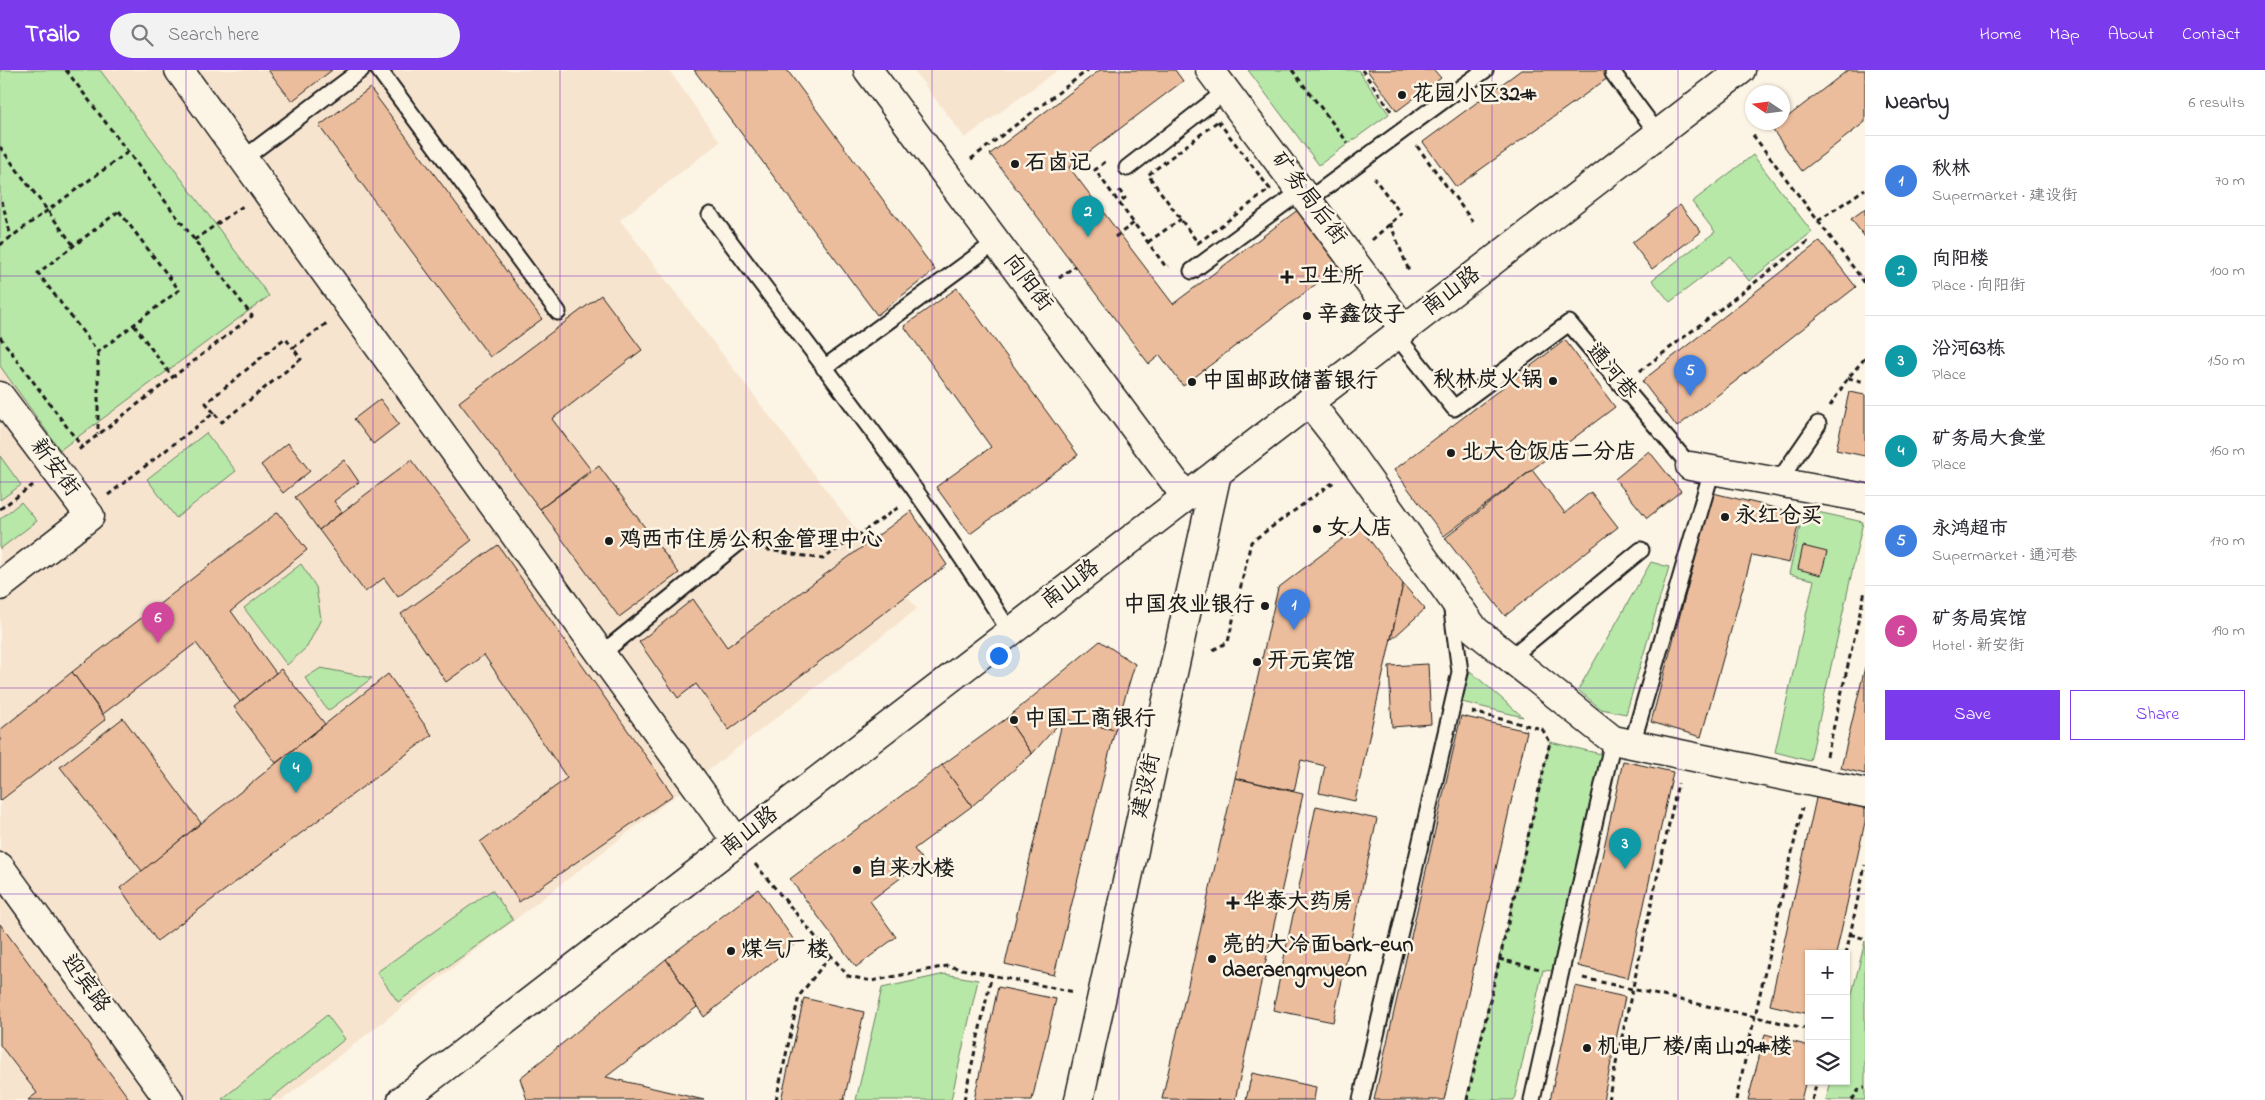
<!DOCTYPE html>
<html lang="en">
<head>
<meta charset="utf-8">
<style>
	body { margin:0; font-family:"Indie Flower","LXGW WenKai TC",sans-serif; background:#f2f2f3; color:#2b2b33 }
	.controls { position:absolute; right:15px; bottom:15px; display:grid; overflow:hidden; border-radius:0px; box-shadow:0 1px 4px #0004 }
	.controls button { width:45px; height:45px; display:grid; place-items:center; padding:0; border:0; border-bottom:1px solid #e1e1e2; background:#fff; color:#2b2b33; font:25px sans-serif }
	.compass { position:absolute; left:1745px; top:15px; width:45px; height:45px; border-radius:50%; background:#fff; box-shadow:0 1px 4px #0004; rotate:283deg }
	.you { position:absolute; left:998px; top:585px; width:18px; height:18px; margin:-12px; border:4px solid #fff; border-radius:50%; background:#1a73e8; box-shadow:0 0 0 8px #1a73e833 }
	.badge { display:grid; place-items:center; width:32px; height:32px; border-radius:50%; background:#7c3aed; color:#fff; font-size:16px; font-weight:700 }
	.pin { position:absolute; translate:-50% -41px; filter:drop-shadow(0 1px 2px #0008) }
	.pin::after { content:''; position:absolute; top:26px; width:18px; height:15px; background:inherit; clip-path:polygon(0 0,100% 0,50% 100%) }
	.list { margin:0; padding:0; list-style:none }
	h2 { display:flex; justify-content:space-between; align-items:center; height:65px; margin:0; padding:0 20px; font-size:21px }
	h2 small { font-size:16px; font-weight:400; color:#7c7c81 }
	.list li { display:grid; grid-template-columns:32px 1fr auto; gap:15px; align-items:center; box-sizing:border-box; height:90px; padding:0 20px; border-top:1px solid #e1e1e2 }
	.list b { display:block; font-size:19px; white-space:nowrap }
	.list p { margin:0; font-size:16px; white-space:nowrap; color:#7c7c81 }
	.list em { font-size:16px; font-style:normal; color:#7c7c81 }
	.actions { display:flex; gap:10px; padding:15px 20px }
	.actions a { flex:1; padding:11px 0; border:1px solid #7c3aed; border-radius:0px; text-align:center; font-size:18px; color:#7c3aed }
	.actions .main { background:#7c3aed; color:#fff }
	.icon { flex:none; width:28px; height:28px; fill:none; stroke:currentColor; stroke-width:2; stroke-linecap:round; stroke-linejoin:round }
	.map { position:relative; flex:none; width:1865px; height:1030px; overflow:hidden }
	header { display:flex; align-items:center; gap:30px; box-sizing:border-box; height:70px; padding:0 25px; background:#7c3aed; color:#fff }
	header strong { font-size:24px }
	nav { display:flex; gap:28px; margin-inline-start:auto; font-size:18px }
	.search { width:350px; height:45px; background:#f2f2f3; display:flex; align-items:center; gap:12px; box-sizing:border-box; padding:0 18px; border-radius:28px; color:#7c7c81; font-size:19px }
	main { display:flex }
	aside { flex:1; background:#fff }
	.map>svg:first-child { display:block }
</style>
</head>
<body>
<header>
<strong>Trailo</strong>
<div class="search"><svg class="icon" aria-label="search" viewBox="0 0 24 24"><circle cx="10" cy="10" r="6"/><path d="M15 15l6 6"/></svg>Search here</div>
<nav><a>Home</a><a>Map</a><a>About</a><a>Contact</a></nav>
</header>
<main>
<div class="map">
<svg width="1865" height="1030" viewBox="0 0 1865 1030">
	<rect width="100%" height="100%" fill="#fcf5e5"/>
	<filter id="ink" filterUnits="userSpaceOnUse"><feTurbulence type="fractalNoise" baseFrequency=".02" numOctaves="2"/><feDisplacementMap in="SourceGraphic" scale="10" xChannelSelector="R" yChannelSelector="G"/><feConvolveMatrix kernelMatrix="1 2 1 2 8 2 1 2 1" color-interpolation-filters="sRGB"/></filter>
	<g filter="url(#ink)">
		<!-- built -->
		<g fill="#f7e4cf">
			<polygon points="0,0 669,0 720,72 620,150 917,539 282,1030 0,1030"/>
			<polygon points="913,0 1058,0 965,68"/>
		</g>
		<!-- green -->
		<g fill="#b7e8a8" stroke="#6a8262">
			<polygon points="0,0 100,0 269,226 60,380 0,296"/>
			<polygon points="1248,0 1358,0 1389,44 1319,95"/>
			<polygon points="1753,85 1812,162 1749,211 1730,186 1670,232 1652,210 1715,162 1692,132"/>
			<polygon points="206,363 236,401 176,448 147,409"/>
			<polygon points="0,386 21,415 0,430"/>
			<polygon points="21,432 37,451 0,479 0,449"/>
			<polygon points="1804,439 1863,452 1810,691 1775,682 1814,510 1789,504"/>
			<polygon points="1651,492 1669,497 1626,644 1601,639 1578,620"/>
			<polygon points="301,494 316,517 321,549 307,577 287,595 244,538"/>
			<polygon points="321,598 372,608 328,641 305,608"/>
			<polygon points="1470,601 1523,647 1462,632"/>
			<polygon points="1550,672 1601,684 1552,901 1543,900 1514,1030 1466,1030"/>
			<polygon points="492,820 513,850 398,932 377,902"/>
			<polygon points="1865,871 1865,1030 1826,1030 1831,1011 1846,1011 1846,948"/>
			<polygon points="945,904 978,910 951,1030 856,1030 882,918"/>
			<polygon points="327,945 345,969 269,1030 223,1030 222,1029"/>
		</g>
		<!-- building -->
		<g fill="#ecbd9c" stroke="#1c1c1c">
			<polygon points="268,0 332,0 292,31"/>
			<polygon points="694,0 787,0 935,200 877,245"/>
			<polygon points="1100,0 1175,0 1183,11 1069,97 1173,234 1299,139 1341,195 1183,316 1160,285 1149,294 990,84"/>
			<polygon points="1367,0 1434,0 1441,8 1397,41"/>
			<polygon points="1521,0 1619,0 1456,117 1423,72"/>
			<polygon points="1848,0 1865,0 1865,52 1802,101 1772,59"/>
			<polygon points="370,18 542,249 490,287 319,56"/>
			<polygon points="1680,135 1701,162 1652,199 1632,173"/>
			<polygon points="1865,139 1865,167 1851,149"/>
			<polygon points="1820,171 1856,217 1677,357 1642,311"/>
			<polygon points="957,218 1078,385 970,464 936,417 991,377 904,256"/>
			<polygon points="601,225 642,280 552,349 591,400 540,439 459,332"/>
			<polygon points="1565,270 1615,337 1444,466 1394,400"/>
			<polygon points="1849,322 1865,325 1865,386 1836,380"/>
			<polygon points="380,329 399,354 373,374 354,349"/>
			<polygon points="288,373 310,401 283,423 261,395"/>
			<polygon points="1649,381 1681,421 1647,448 1615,409"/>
			<polygon points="344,390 359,412 334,431 342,442 319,460 295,427"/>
			<polygon points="411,390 472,470 398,527 384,508 365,522 319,460"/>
			<polygon points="599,396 679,503 619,547 540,439"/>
			<polygon points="1532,400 1565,443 1591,422 1618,457 1505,546 1445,468"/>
			<polygon points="1713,423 1801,444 1789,493 1752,485 1701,667 1651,652"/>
			<polygon points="911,441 947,495 729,660 696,614 678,628 639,572 693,529 727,577"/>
			<polygon points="278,442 307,480 231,541 276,603 240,632 196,573 103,644 72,602"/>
			<polygon points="1359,456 1403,514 1355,731 1319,723 1325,696 1301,690 1294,721 1235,708 1278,518"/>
			<polygon points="498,475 673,725 519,832 480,772 567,708 484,585 446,612 401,544"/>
			<polygon points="1803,476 1827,482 1821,505 1798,499"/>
			<polygon points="1403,514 1425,539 1391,570"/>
			<polygon points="1100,571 1135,594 1115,660 1063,649 1032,684 1007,648"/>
			<polygon points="1428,594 1431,654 1392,657 1389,596"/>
			<polygon points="1865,597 1865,704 1841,698"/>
			<polygon points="281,599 325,654 276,693 234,637"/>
			<polygon points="72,602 106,649 0,731 0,660"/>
			<polygon points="388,604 432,665 157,871 120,818"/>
			<polygon points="1461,646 1527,661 1444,1030 1374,1030"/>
			<polygon points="123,648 201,753 142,801 60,697"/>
			<polygon points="1007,648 1032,684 972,736 942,695"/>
			<polygon points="1063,649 1115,660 1054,905 1005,894"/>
			<polygon points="1623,691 1673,702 1628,908 1578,896"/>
			<polygon points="942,695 972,736 914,779 923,791 870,831 896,867 856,897 790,809"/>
			<polygon points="1235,708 1303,724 1235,1030 1162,1029"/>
			<polygon points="1817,724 1865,734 1865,752 1836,884 1809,884 1809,944 1770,935"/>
			<polygon points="1316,736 1377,749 1333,952 1273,940"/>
			<polygon points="758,819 796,873 704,947 666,889"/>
			<polygon points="0,854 130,1030 28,1030 37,1023 0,975"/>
			<polygon points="666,889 697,937 606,1007 704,1030 527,1030 520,1008"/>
			<polygon points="1575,916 1625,927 1603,1030 1550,1030"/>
			<polygon points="998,917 1056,929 1032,1030 974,1030"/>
			<polygon points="804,928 864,942 844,1030 781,1030"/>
			<polygon points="1765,964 1809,976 1809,998 1801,1030 1748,1030"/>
			<polygon points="1252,1003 1316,1017 1314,1030 1246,1030"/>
		</g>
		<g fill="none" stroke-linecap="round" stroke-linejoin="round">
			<defs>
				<g id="lane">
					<polyline points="379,0 558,242"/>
					<polyline points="1613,3 1658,64"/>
					<polyline points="243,89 361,0"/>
					<polyline points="1127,98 1226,21"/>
					<polyline points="1308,130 1485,0"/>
					<path d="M710,145C812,282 920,417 1010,562"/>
					<polyline points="1192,201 1301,121"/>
					<polyline points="1396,265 1454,338 1569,253 1690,396"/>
					<polyline points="824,298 996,172"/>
					<polyline points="1778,412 1818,354"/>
					<polyline points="601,584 737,474"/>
					<polyline points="1510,588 1641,480"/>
					<polyline points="1632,674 1712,400"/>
					<polyline points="1361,1030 1460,602 1451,533"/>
					<polyline points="1532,1030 1613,670"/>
				</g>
				<g id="street">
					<polyline points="1210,0 1404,259"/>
					<polyline points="0,326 90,446 0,516"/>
					<polyline points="1309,332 1348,382 1475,560 1613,670 1865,723"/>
					<polyline points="1690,396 1865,428"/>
					<polyline points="0,797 169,1030"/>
					<polyline points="1079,1030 1217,403"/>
				</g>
				<g id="secondary">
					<polyline points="179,0 737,772"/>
					<polyline points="868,0 1186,427"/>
					<polyline points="402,1030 1741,0"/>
				</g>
			</defs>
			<!-- lane casing -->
			<use href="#lane" stroke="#1c1c1c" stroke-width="19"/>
			<!-- street casing -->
			<use href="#street" stroke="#1c1c1c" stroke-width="31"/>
			<!-- secondary casing -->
			<use href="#secondary" stroke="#1c1c1c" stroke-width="31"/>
			<!-- path -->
			<g stroke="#1c1c1c" stroke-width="3" stroke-dasharray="5 4" stroke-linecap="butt">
				<polyline points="66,0 252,246 77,381"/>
				<polyline points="1292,0 1348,73"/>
				<polyline points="1362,0 1391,41"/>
				<polygon points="1218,51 1270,119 1198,173 1148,105"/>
				<polyline points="1753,65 1865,213"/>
				<polyline points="1417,76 1473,152"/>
				<polyline points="0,77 74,176"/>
				<polyline points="971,89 1088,0"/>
				<polyline points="1105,92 1095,100 1166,197 1169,196"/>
				<polyline points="1119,120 1125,128 1119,132"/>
				<polyline points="2,131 11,167"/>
				<polygon points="119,141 179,220 98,282 38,203"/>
				<polyline points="1818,151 1865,119"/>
				<polyline points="1390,153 1409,201"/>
				<polyline points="1115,167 1134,153"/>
				<polyline points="194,170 243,136"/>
				<polyline points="1372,170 1401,144 1374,108"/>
				<polyline points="1148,172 1181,149"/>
				<polyline points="0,175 128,82"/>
				<polyline points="1059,208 1075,196"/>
				<polyline points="134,255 173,308"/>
				<polyline points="0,267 82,377"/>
				<polyline points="98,282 98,364"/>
				<polyline points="1640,301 1810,170"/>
				<polyline points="1848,308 1865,312"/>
				<polyline points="1830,336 1848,308 1865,288"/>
				<polyline points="214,343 206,333 285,268 293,278"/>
				<polyline points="108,425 214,343 222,352 301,289 293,278 327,253"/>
				<polyline points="0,439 33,415"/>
				<polyline points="757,478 823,489 899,437"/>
				<polyline points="1213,580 1228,572 1251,472 1334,412"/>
				<polyline points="1827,686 1865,521"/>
				<polyline points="755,794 848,906 872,911 947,896 1074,922"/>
				<polyline points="1850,864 1865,869"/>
				<polyline points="1846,884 1865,795"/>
				<polyline points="1499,889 1540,899"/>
				<polyline points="1583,908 1809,959"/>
				<polyline points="776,1030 799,926 831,885"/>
				<polyline points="964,1030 992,904"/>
				<polyline points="1467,1030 1550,672 1542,659 1472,642"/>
				<polyline points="1608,1030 1678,713"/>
				<polyline points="1736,1030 1802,738"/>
				<polyline points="1812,1030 1817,1011"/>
				<polyline points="1852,1030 1860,1018 1865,1017"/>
			</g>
			<!-- lane -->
			<use href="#lane" stroke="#fcf5e5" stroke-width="15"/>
			<!-- street -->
			<use href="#street" stroke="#fcf5e5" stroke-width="28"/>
			<!-- secondary -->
			<use href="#secondary" stroke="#fcf5e5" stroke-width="28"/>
		</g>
	</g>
	<!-- grid -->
	<path fill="none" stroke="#7b2cbf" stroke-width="1" stroke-opacity="0.55" d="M186,0V1030M373,0V1030M560,0V1030M746,0V1030M932,0V1030M1119,0V1030M1306,0V1030M1492,0V1030M1678,0V1030M0,206H1865M0,412H1865M0,618H1865M0,824H1865"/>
	<!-- markers -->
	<g fill="#1c1c1c" stroke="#fcf5e5" stroke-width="2">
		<circle cx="1402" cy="25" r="5"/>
		<circle cx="1015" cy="94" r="5"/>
		<path d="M1284.5 199.5h5v5h5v5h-5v5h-5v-5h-5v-5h5z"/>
		<circle cx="1307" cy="246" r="5"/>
		<circle cx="1553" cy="311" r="5"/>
		<circle cx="1192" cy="312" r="5"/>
		<circle cx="1451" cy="383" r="5"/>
		<circle cx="1725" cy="447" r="5"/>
		<circle cx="1317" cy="459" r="5"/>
		<circle cx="609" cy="471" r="5"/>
		<circle cx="1265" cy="536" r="5"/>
		<circle cx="1257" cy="592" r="5"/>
		<circle cx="1014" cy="650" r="5"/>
		<circle cx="857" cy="800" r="5"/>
		<path d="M1230.5 825.5h5v5h5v5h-5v5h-5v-5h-5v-5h5z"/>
		<circle cx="731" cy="881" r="5"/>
		<circle cx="1212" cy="889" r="5"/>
		<circle cx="1587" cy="978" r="5"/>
	</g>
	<g text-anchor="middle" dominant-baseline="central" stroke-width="5" stroke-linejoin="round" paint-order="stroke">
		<!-- poi labels -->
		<g font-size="22" font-weight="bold" fill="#1c1c1c" stroke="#fcf5e5" text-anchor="start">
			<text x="1412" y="25">花园小区32#</text>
			<text x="1025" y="94">石卤记</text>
			<text x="1298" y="207">卫生所</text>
			<text x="1317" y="246">辛鑫饺子</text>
			<text x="1543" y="311" text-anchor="end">秋林炭火锅</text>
			<text x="1202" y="312">中国邮政储蓄银行</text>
			<text x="1461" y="383">北大仓饭店二分店</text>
			<text x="1735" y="447">永红仓买</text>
			<text x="1327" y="459">女人店</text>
			<text x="619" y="471">鸡西市住房公积金管理中心</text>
			<text x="1255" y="536" text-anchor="end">中国农业银行</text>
			<text x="1267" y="592">开元宾馆</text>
			<text x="1024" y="650">中国工商银行</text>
			<text x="867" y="800">自来水楼</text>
			<text x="1243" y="833">华泰大药房</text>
			<text x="1222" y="876">亮的大冷面bark-eun<tspan x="1222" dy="25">daeraengmyeon</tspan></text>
			<text x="741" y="881">煤气厂楼</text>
			<text x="1597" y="978">机电厂楼/南山29#楼</text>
		</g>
		<!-- street labels -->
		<g font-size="22" fill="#1c1c1c" stroke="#fcf5e5">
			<text transform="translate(1308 129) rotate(53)">矿务局后街</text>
			<text transform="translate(1027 213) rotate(53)">向阳街</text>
			<text transform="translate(1452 222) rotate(-37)">南山路</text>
			<text transform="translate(1611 302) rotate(50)">通河巷</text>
			<text transform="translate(54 398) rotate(53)">新安街</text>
			<text transform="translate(1071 515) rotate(-37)">南山路</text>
			<text transform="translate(1147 716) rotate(-78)">建设街</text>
			<text transform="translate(750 762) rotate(-38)">南山路</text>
			<text transform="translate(85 914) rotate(54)">迎宾路</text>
		</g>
	</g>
</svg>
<div class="controls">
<button>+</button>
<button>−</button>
<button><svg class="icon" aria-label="layers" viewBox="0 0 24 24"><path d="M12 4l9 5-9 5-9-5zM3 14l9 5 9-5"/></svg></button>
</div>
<svg class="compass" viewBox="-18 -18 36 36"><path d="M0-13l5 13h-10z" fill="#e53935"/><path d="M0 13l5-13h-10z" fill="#7c7c81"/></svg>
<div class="you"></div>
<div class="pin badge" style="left:1294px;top:560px;background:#3f7fe0">1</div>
<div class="pin badge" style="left:1088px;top:167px;background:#0f9aa8">2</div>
<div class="pin badge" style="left:1625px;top:799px;background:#0f9aa8">3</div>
<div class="pin badge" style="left:296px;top:723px;background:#0f9aa8">4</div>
<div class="pin badge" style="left:1690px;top:326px;background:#3f7fe0">5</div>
<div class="pin badge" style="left:158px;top:573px;background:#d1479c">6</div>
</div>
<aside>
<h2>Nearby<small>6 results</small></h2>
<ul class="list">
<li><span class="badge" style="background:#3f7fe0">1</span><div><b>秋林</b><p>Supermarket · 建设街</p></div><em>70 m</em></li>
<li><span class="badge" style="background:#0f9aa8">2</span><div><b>向阳楼</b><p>Place · 向阳街</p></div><em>100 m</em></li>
<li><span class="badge" style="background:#0f9aa8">3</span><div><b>沿河63栋</b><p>Place</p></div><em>150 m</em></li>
<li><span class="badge" style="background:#0f9aa8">4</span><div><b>矿务局大食堂</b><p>Place</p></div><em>160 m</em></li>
<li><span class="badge" style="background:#3f7fe0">5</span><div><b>永鸿超市</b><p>Supermarket · 通河巷</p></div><em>170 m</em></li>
<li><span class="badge" style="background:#d1479c">6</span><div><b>矿务局宾馆</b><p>Hotel · 新安街</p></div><em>190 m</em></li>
</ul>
<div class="actions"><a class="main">Save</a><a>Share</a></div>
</aside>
</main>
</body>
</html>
